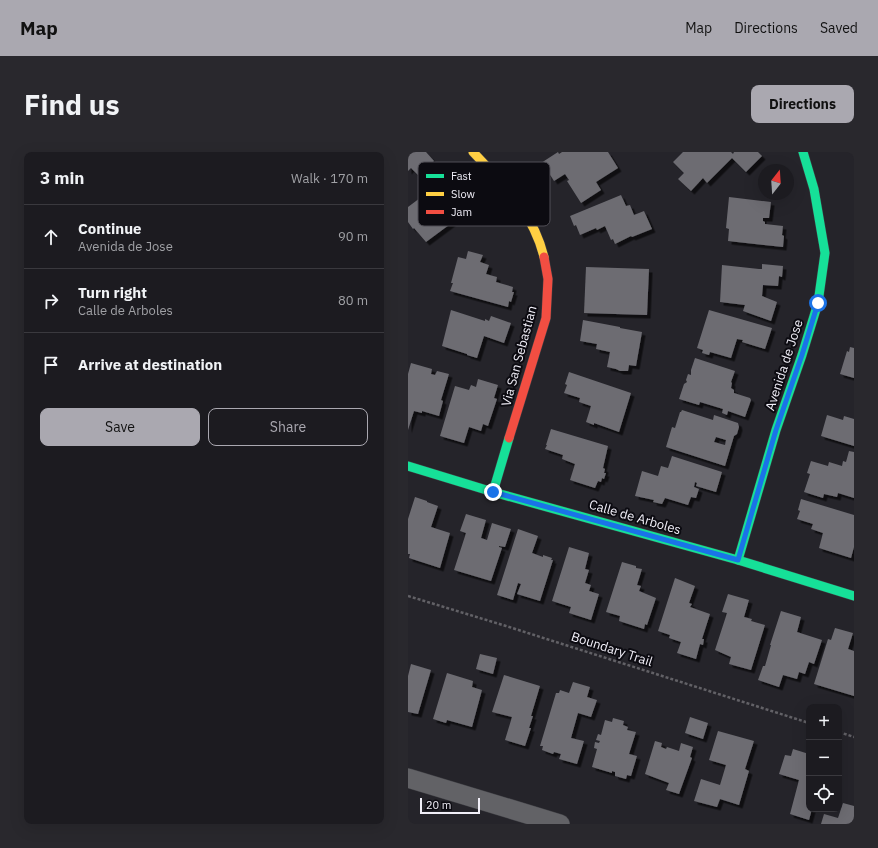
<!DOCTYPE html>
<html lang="en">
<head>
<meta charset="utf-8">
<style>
	body { margin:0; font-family:"IBM Plex Sans",sans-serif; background:#29282d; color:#f1f3f6 }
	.controls { position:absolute; right:12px; bottom:12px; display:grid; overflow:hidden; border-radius:8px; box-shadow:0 4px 16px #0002 }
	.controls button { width:36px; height:36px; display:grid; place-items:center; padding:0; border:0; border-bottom:1px solid #3a393e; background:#1c1b20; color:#f1f3f6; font:20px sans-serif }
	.compass { position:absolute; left:350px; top:12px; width:36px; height:36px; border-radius:50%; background:#1c1b20; box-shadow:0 4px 16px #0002; rotate:17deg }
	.scale { position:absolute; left:12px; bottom:10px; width:60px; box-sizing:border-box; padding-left:4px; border:2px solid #f1eff8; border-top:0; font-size:11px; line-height:14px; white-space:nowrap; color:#f1eff8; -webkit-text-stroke:3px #0c0b11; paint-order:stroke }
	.stop { position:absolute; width:12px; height:12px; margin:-9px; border:3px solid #1a73e8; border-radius:50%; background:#fff }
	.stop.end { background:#1a73e8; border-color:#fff; box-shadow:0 1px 4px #0008 }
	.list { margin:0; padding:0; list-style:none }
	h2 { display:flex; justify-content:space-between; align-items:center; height:52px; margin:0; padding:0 16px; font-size:17px }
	h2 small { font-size:13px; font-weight:400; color:#a0a1a5 }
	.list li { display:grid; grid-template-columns:26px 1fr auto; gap:12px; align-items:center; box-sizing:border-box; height:64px; padding:0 16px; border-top:1px solid #3a393e }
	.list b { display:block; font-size:15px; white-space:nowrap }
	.list p { margin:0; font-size:13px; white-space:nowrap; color:#a0a1a5 }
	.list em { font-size:13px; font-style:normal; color:#a0a1a5 }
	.actions { display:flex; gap:8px; padding:12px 16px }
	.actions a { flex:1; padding:9px 0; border:1px solid #aaa8b0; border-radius:8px; text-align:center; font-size:14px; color:#aaa8b0 }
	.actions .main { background:#aaa8b0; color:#111 }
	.icon { flex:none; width:22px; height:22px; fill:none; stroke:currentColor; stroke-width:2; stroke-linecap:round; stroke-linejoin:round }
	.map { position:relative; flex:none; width:446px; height:672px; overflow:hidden; border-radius:8px }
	header { display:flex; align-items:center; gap:24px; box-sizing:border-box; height:56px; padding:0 20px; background:#aaa8b0; color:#111 }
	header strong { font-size:19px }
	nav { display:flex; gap:22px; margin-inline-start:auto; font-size:14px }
	.intro { display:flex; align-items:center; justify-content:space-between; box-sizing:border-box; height:96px; padding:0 24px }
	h1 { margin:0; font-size:28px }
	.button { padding:10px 18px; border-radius:8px; background:#aaa8b0; color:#111; font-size:14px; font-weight:700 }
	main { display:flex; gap:24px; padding:0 24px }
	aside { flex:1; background:#1c1b20; border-radius:8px; box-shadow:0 4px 16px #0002 }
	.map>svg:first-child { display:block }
</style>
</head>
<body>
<header>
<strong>Map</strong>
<nav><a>Map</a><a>Directions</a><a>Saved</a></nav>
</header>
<div class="intro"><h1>Find us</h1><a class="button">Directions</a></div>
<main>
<aside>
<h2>3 min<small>Walk · 170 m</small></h2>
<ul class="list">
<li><svg class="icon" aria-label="ahead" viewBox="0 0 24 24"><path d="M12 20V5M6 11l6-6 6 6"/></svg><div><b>Continue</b><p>Avenida de Jose</p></div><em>90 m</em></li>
<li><svg class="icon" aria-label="right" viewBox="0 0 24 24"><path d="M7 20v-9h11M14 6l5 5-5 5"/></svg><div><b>Turn right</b><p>Calle de Arboles</p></div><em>80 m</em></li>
<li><svg class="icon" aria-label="arrive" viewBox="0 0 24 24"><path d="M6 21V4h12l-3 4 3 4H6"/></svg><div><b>Arrive at destination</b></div></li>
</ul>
<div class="actions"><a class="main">Save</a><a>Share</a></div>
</aside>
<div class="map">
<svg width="446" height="672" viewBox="0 0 446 672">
	<defs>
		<filter id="shadow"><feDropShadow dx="3.5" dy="3.5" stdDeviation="0" flood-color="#0009"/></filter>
	</defs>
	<rect width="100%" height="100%" fill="#25242a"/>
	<!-- building -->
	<g fill="#6d6c72" fill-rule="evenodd" filter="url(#shadow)">
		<polygon points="0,0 18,0 26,9 10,23 3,16 0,19"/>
		<polygon points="150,0 151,2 154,0 200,0 210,16 188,30 193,38 173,51 159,29 161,28 157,22 146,29 141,21 139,22 133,11"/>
		<polygon points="275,0 323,0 325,2 326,0 350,0 354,4 338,20 324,6 299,31 295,26 283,39 270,27 276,21 265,10"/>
		<polygon points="36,22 49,38 34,50 46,66 43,68 45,70 18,90 6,76 5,77 0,70 0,55 24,37 21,33"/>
		<polygon points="213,43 218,54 222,53 226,63 236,59 244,77 224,85 223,84 207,92 205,87 203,88 197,74 189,78 188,76 172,83 168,73 166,74 162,64"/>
		<polygon points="321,45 363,50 361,66 355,66 355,69 357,70 357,72 375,74 374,83 376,84 375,95 320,89 321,77 318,76"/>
		<polygon points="60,99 75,103 72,110 81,113 78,122 89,125 88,130 105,135 104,140 106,140 103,150 101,149 100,155 42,139 45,131 43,131 50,105 58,107"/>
		<polygon points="354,112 375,114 374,125 371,124 370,134 355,133 354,144 369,150 363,169 335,159 337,153 312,150 314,113 351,117 354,117"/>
		<polygon points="178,115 241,117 239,163 176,161"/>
		<polygon points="43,158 77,169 77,167 81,169 83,164 103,171 96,191 76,184 69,206 59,203 59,202 34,194"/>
		<polygon points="301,158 364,176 357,197 334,190 335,188 329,187 323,206 302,200 301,203 294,201 295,198 289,196"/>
		<polygon points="175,168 212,175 212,176 234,180 228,214 221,213 220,219 212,219 208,217 199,215 202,200 188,197 189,192 172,189"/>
		<polygon points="442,195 446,196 446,226 432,222 439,199 441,200"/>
		<polygon points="287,206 327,219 323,230 324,231 323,236 326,238 326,241 342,246 343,248 337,265 320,259 319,263 314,261 315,257 292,250 291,253 271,247 276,232 279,230 278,228 280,222 283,223 283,218"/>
		<polygon points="3,211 24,217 23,222 27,223 29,219 41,222 33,248 35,249 31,264 14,259 14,261 6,259 0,278 0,222"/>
		<polygon points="161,220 223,241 211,280 186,271 186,273 178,270 183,254 171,250 172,246 156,241 159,233 157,232"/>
		<polygon points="70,227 90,233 86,246 89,247 80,274 75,272 73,279 61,275 56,291 32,284 47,234 61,238 63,233 68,235"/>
		<path d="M274,258L305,268L306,263L330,271L331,275L329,282L326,284L317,314L258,295L264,275L267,276L272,260H273ZM308,285L318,288L317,293L306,290Z"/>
		<polygon points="419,263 435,268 436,264 446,267 446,294 413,284"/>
		<polygon points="143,277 200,294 195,316 197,317 196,321 198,321 196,327 194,326 193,330 190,329 187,336 162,328 167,312 154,307 155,303 137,297 139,293 138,293"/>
		<polygon points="441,299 446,300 446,346 430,341 429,345 416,342 415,346 396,340 402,322 399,321 403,309 420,314 421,310 434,314 435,309 438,310"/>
		<polygon points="264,304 314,320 308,340 288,334 289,331 287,330 286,335 291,337 288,346 283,345 280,353 257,346 254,352 245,350 246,348 227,344 234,319 250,324 253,314 260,316"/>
		<polygon points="7,345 19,349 19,350 30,354 23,375 42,381 32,416 1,406 2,402 0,402 0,367"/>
		<polygon points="393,347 446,363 446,395 443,406 411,396 415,381 403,377 405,372 389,367 392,359 390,358"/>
		<polygon points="58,362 78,368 73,386 79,388 84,371 103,377 97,395 91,394 91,395 94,396 83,429 46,418 58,381 52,379"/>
		<polygon points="110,377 130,384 124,401 135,405 135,403 144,406 143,408 145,408 132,449 109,442 113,432 110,431 105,448 89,443"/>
		<polygon points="161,395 181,401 177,417 181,418 177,431 183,433 181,439 191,442 183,468 161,461 163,455 144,449"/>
		<polygon points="214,410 228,414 228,416 234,417 229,433 233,434 231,439 248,446 239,473 237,472 236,477 211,469 212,464 198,460"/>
		<polygon points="267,426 287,434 281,451 284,452 282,455 302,462 294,487 296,487 295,493 292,492 288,507 269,501 273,490 261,486 262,483 250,479"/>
		<polygon points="320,442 341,448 336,465 344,467 343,469 357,473 343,518 321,512 323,505 307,498 319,461 314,460"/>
		<polygon points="373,459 393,465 389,480 414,488 406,512 401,510 397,522 391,520 389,527 375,523 371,535 350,528 355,514 357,514 363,493 362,493"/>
		<polygon points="427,476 445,481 440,497 446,499 446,544 406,532 420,487 423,488"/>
		<polygon points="72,502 89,506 85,522 68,517"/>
		<polygon points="3,512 23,518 10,562 0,560 0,524"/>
		<polygon points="39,521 65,529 64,535 74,538 64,575 39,568 38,571 25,567"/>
		<polygon points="96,523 132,534 123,564 125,564 121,576 123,576 117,594 97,588 104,565 84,560"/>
		<polygon points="165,530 182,535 179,545 189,548 183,565 170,561 163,586 176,589 169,612 151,607 153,602 146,600 145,602 134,598 135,594 132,594 148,541 151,541 152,538 161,541"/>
		<polygon points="282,565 300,571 295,587 277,581"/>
		<polygon points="205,566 216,569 215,573 220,575 219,578 228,580 221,602 229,604 223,624 219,623 218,627 207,624 207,620 204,619 204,621 184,615 189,597 186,596 187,590 191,591 192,589 188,588 190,582 193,583 197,568 204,570"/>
		<polygon points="310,579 346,589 337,617 341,619 331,653 312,647 309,655 286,649 293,627 312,633 318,613 301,608"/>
		<polygon points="247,589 254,591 253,595 258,597 259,595 271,599 273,591 285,595 282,605 284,606 271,642 258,638 261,631 237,622"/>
		<polygon points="385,597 401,602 400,610 401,610 401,657 404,657 401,668 382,662 391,628 371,622 377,603 383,604"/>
		<polygon points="435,651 446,654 446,672 413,672 416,662 430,666"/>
	</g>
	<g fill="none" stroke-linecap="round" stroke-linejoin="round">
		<defs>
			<polyline id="street" points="0,626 152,672"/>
			<g id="fast">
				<polyline points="0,314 85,340 330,408 446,444"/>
				<polyline points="85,340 101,286"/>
				<polyline points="330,408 368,278 394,203 410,151 417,101 406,37 395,0"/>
			</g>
			<path id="slow" d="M65,0C96,33 125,60 136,105"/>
			<polyline id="jam" points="101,286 138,166 140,127 136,105"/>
		</defs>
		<!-- street casing -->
		<use href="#street" stroke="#3f3f44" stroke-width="20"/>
		<!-- fast casing -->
		<use href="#fast" stroke="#3f3f44" stroke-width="10"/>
		<!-- slow casing -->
		<use href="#slow" stroke="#3f3f44" stroke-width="10"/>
		<!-- jam casing -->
		<use href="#jam" stroke="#3f3f44" stroke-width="10"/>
		<!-- path -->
		<g stroke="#626166" stroke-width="2.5" stroke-dasharray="3 2" stroke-linecap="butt">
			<polyline points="0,444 98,474 401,571"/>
			<polyline points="431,580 446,585"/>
		</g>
		<!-- street -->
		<use href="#street" stroke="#626266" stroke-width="19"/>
		<!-- fast -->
		<use href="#fast" stroke="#16e098" stroke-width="9"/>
		<!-- slow -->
		<use href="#slow" stroke="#ffcf43" stroke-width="9"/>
		<!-- jam -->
		<use href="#jam" stroke="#f24e42" stroke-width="9"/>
	</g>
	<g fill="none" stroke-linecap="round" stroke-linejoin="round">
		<!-- route -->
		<polyline stroke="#1a73e8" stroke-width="5" points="85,340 330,408 368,278 394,203 410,151"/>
	</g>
	<g text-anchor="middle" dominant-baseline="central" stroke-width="4" stroke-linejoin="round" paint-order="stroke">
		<!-- street labels -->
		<g font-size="13" fill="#f1eff8" stroke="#0c0b11">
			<text transform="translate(111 204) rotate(-75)">Via San Sebastian</text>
			<text transform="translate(376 213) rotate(-72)">Avenida de Jose</text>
			<text transform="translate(227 365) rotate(16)">Calle de Arboles</text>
			<text transform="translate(204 497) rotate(18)">Boundary Trail</text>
		</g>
	</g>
	<!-- legend -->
	<rect x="10" y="10" width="132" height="64" rx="6" fill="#0c0b11" stroke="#514f56" stroke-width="1"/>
	<rect x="18" y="22" width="18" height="4" fill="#16e098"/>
	<rect x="18" y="40" width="18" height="4" fill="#ffcf43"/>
	<rect x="18" y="58" width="18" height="4" fill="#f24e42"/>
	<g font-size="11" fill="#f1eff8">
		<text x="43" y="28">Fast</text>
		<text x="43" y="46">Slow</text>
		<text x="43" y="64">Jam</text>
	</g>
</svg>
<div class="controls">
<button>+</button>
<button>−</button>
<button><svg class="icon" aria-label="locate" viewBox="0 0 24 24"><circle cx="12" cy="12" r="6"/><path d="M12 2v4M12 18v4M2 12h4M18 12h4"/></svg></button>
</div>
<svg class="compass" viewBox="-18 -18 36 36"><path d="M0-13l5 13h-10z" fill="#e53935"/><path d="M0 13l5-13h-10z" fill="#a0a1a5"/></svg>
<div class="scale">20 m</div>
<div class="stop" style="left:410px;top:151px"></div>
<div class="stop end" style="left:85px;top:340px"></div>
</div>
</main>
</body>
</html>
